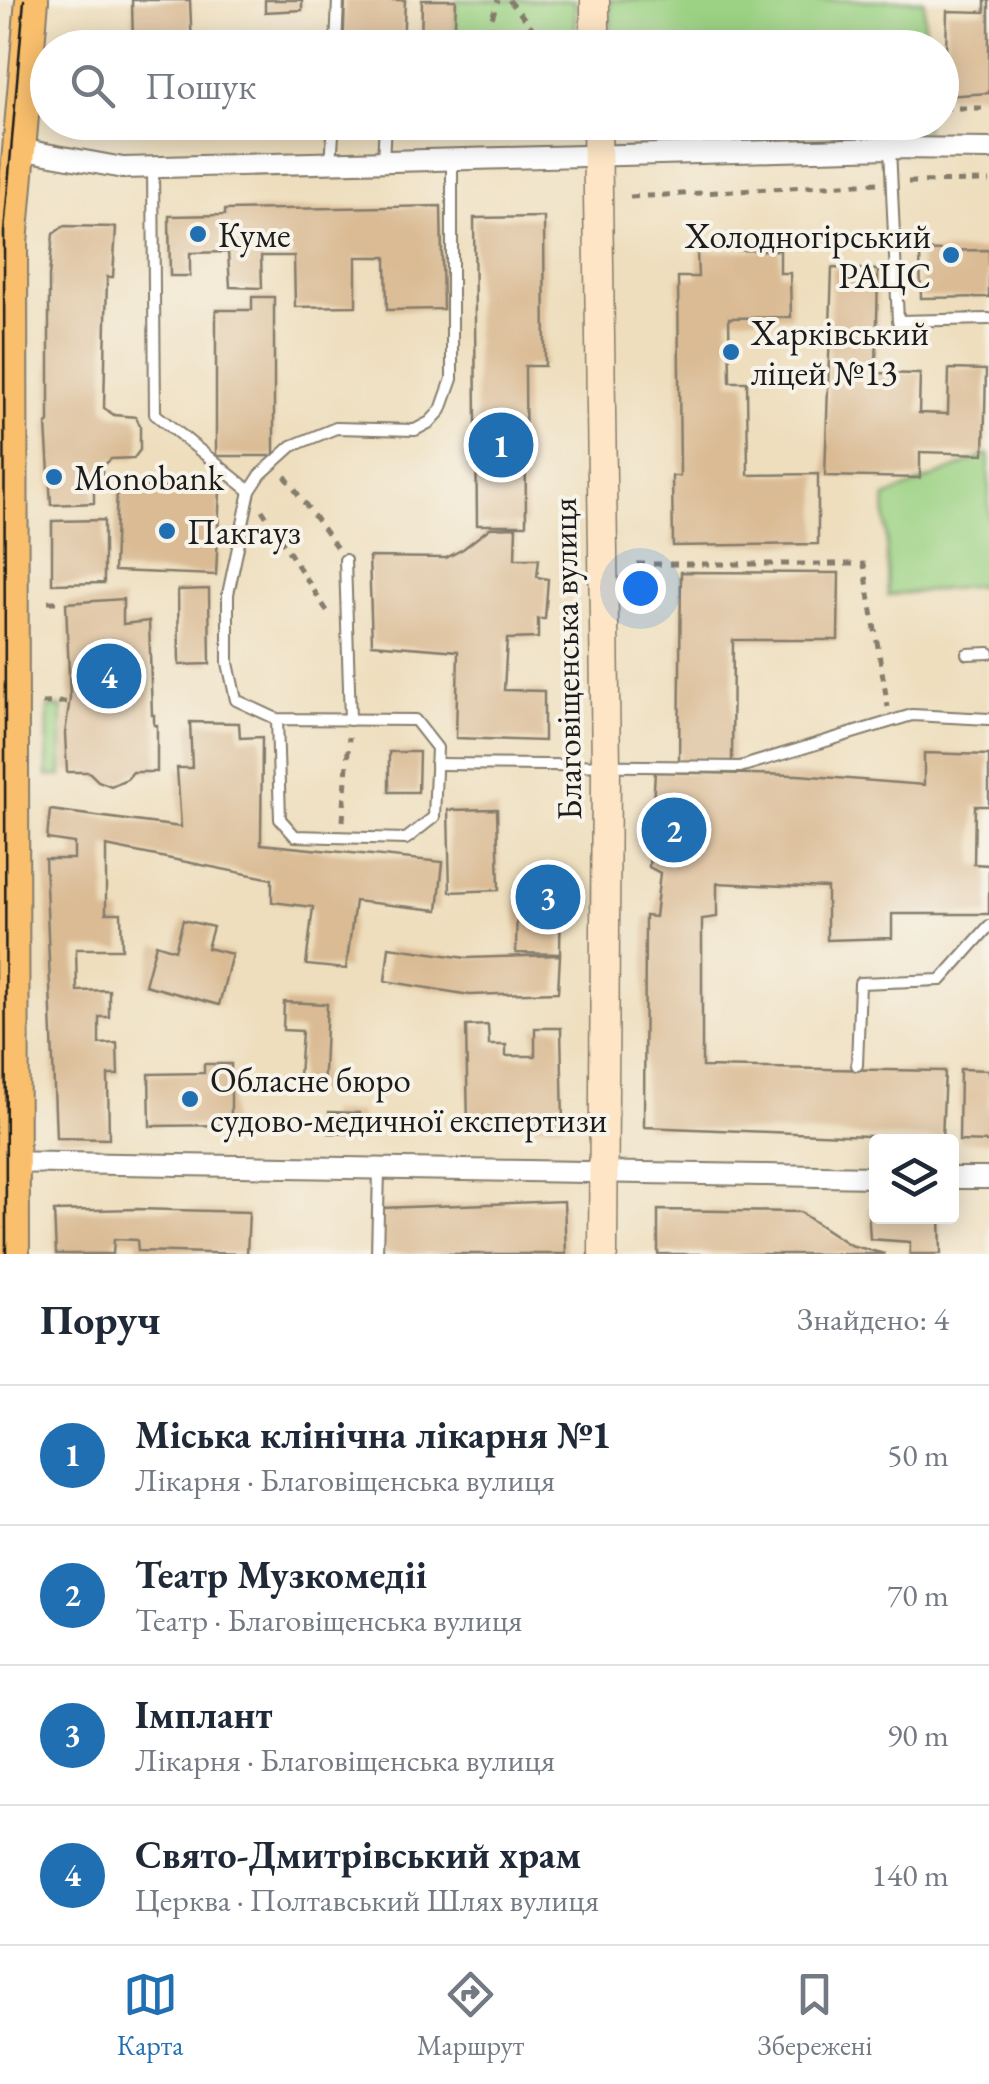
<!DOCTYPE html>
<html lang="uk">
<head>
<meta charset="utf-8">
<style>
	body { margin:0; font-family:"EB Garamond",serif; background:#f6f6f7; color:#1f2937 }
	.controls { position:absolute; right:30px; bottom:30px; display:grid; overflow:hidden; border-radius:10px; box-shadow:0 5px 25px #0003 }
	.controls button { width:90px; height:90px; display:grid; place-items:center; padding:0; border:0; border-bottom:2px solid #e0e1e3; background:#fff; color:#1f2937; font:50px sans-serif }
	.you { position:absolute; left:640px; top:588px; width:35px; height:35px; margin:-25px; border:8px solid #fff; border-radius:50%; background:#1a73e8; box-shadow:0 0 0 15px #1a73e833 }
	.badge { display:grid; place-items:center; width:65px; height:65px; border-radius:50%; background:#1f6fb2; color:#fff; font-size:32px; font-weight:700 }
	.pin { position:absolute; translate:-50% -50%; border:5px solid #fff; box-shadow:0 2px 10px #0006 }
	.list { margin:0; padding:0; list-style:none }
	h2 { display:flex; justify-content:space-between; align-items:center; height:130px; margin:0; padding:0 40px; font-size:42px }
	h2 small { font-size:32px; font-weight:400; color:#747a83 }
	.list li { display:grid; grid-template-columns:65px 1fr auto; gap:30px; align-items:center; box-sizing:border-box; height:140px; padding:0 40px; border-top:2px solid #e0e1e3 }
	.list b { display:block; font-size:38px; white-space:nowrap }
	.list p { margin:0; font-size:32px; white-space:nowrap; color:#747a83 }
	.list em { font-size:32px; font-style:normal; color:#747a83 }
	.icon { flex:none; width:55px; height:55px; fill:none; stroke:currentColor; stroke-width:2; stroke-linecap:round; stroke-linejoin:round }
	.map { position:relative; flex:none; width:989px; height:1254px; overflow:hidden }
	.search { position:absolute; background:#fff; box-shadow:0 5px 25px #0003; left:30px; right:30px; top:30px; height:110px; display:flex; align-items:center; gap:25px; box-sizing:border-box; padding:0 35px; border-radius:55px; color:#747a83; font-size:38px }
	.sheet { height:690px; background:#fff }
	nav { display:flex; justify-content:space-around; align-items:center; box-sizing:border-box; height:140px; border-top:2px solid #e0e1e3; background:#fff; font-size:28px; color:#747a83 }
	nav a { display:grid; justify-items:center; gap:5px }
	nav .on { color:#1f6fb2 }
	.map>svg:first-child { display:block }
</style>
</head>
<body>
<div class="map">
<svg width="989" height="1254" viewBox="0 0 989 1254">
	<rect width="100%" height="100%" fill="#f7f3e8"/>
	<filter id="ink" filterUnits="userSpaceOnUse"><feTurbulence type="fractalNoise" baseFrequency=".01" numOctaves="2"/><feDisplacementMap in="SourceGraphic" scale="20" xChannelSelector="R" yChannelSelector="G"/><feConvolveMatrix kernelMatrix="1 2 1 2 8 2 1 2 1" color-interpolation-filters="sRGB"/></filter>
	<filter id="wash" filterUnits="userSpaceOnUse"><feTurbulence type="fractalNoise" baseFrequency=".0048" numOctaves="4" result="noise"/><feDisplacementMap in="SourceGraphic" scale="40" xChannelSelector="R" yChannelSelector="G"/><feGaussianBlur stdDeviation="2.25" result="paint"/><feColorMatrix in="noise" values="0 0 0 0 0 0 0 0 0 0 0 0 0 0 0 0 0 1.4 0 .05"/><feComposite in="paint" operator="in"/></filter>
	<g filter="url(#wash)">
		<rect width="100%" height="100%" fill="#eedebd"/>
		<!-- green -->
		<g fill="#9cd284" stroke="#5c7750" stroke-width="2.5">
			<polygon points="456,0 575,0 576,47 454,48"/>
			<polygon points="610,0 924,0 925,47 611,47"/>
			<polygon points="925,122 925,130 635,140 618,133 614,123"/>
			<polygon points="989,454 989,585 888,595 885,497"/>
			<polygon points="48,707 62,707 62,776 47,776"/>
		</g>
		<g id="blocks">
			<!-- building -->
			<g fill="#dabb94">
				<polygon points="132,0 190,0 192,48 133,48"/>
				<polygon points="265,0 302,0 302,10 265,12"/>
				<polygon points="345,0 405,0 403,48 343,48"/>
				<polygon points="422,0 456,0 454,48 421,48"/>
				<polygon points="985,0 989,0 989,93 945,96 947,11 985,12"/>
				<polygon points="326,36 327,48 297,48 297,37"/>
				<polygon points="441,206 443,309 387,310 386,257 356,257 356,306 295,307 294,256 261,256 262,288 230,287 228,252 190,253 190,276 170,276 169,216 225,215 225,210"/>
				<polygon points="544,217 545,366 525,366 526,525 477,525 474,218"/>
				<polygon points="64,226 116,227 113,277 107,277 104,408 114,415 136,417 140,426 140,450 134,458 111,459 102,467 102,478 94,478 94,503 51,505 46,425 49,422 49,277 53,234"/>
				<polygon points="780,250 780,273 790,273 791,317 729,318 730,382 747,382 748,475 818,474 818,544 673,546 672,476 680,476 678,277 698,277 697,251"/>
				<polygon points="989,250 989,297 921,298 920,251"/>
				<polygon points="832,268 878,270 876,373 920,374 919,413 948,414 949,369 986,370 984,454 920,452 920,478 825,476"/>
				<polygon points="252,297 274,297 274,456 216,456 216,310 252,310"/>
				<polygon points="117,486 220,490 216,575 114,571"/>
				<polygon points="104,520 104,583 52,584 52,521"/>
				<polygon points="516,527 515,559 539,559 537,577 548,579 545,619 538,619 538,638 507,639 504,690 544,691 544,741 456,738 458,651 372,644 369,557 446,558 463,549 490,528"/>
				<polygon points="681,572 839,573 838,640 733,640 732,763 679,762"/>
				<polygon points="209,589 210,664 179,665 178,590"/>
				<polygon points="123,599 123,624 149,621 152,715 154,715 154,725 157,725 157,772 133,772 127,779 111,786 98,781 89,772 67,772 65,734 70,698 66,603"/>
				<polygon points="190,722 239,723 240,738 262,737 261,844 443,862 438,910 355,901 346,969 306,965 313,907 272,902 272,879 106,846 106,913 121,913 122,949 76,949 77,991 109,990 109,1017 99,1017 99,1044 117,1043 118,1075 108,1075 109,1139 56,1138 45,859 74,859 74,843 47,839 50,810 181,827 177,768 192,768"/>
				<polygon points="389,752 419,752 418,792 389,792"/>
				<polygon points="924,753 989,755 989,806 975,806 974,864 989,865 989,914 892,914 892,938 827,940 827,888 717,883 717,917 702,919 702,1067 945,1071 942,1139 644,1127 645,916 655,917 660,873 649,867 655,772 798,775 924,785"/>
				<polygon points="497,809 499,890 450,892 448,810"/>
				<polygon points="517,889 561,890 560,954 516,953"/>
				<polygon points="183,920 213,927 207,948 232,954 219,1005 145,985 156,944 175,950"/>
				<polygon points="389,947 466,958 560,955 558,992 470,995 385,981"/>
				<polygon points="284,1002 327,1004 323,1093 298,1092 302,1031 283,1030"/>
				<polygon points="488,1025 489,1045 506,1045 506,1056 535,1056 535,1028 561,1028 563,1125 468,1127 466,1026"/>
				<polygon points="204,1064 231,1064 231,1125 150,1126 149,1074 204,1073"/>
				<polygon points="960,1069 989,1070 989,1142 959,1141"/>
				<polygon points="329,1112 360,1113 360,1134 329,1133"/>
				<polygon points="564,1201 566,1254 383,1254 381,1208"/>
				<polygon points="868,1208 876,1208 876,1216 940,1216 941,1254 910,1254 910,1242 870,1239"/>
				<polygon points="136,1209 249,1212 247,1254 138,1251 137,1240 114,1239 113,1254 56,1254 54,1211"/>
				<polygon points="658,1210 800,1212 850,1245 885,1254 658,1254"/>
			</g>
		</g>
	</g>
	<g filter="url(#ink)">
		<use href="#blocks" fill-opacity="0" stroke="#857d6c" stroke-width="2.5"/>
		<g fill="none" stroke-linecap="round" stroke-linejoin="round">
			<defs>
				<g id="lane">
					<polyline points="336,48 338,0"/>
					<polyline points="890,148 898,321 989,319"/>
					<polyline points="383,161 385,122"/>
					<polyline points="331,162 334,122"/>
					<polyline points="153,167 155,414 250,491"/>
					<polyline points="345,560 350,720"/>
					<polyline points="967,654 989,653"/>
					<polyline points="277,719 280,819 295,836 406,839 434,817 437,748 415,720 277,719 236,700 228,663 228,594 250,491 261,474 292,446 336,428 415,430 430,422 441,410 452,379 452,160"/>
					<polyline points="436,764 740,767 912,715 989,719"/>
					<polyline points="857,1065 860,983 941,980 989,926"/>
					<polyline points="377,1254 379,1170"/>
				</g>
				<g id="street">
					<polyline points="19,149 123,168 890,148 989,149"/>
					<polyline points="2,1162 876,1177"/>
					<polyline points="952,1178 989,1178"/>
				</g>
				<g id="secondary">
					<polyline points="595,0 595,48"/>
					<polyline points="597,122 606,766 603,1254"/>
				</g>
				<polyline id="primary" points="13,1254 11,243 32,0"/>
			</defs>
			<!-- lane casing -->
			<use href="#lane" stroke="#857d6c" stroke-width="14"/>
			<!-- street casing -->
			<use href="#street" stroke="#857d6c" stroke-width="24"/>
			<!-- secondary casing -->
			<use href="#secondary" stroke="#857d6c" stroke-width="31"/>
			<!-- primary casing -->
			<use href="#primary" stroke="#857d6c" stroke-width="36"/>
			<!-- path -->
			<g stroke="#857d6c" stroke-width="5" stroke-dasharray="8 8" stroke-linecap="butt">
				<polyline points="509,0 549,48"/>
				<polyline points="482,48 498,0"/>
				<polyline points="942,108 989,108"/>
				<polyline points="455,127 457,122"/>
				<polyline points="908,182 989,181"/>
				<polyline points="630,197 877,183"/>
				<polyline points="285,476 337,548"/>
				<polyline points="262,510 329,614"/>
				<polyline points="637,564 864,564 888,707"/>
				<polyline points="48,602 58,602"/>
				<polyline points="42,703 66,702"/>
				<polyline points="343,821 349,737"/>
			</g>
			<!-- lane -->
			<use href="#lane" stroke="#fff" stroke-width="10"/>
			<!-- street -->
			<use href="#street" stroke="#fff" stroke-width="20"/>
			<!-- secondary -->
			<use href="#secondary" stroke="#fde5c5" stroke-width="28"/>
			<!-- primary -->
			<use href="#primary" stroke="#f9bf6d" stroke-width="32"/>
			<!-- tram -->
			<polyline stroke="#1c1c1c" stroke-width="2.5" points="6,1254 4,232 24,0"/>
		</g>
	</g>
	<!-- markers -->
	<g fill="#1f6fb2" stroke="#f7f3e8" stroke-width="4">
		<circle cx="198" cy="234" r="10"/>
		<circle cx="951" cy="255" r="10"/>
		<circle cx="731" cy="352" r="10"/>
		<circle cx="54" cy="477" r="10"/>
		<circle cx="167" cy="531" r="10"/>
		<circle cx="190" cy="1099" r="10"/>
	</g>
	<g text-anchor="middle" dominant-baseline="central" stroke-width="8" stroke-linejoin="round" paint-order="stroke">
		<!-- poi labels -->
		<g font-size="35" fill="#1c1c1c" stroke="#f7f3e8" text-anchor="start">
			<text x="218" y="234">Куме</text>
			<text x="931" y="235" text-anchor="end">Холодногірський<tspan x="931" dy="40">РАЦС</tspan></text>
			<text x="751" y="332">Харківський<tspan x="751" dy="40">ліцей №13</tspan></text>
			<text x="74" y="477">Monobank</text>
			<text x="187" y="531">Пакгауз</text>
			<text x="210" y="1079">Обласне бюро<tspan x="210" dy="40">судово-медичної експертизи</tspan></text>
		</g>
		<!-- street labels -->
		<g font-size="35" fill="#1c1c1c" stroke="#f7f3e8">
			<text transform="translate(566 659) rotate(-91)">Благовіщенська вулиця</text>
		</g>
	</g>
</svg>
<div class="controls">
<button><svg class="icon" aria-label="layers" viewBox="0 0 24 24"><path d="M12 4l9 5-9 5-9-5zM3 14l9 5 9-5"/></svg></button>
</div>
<div class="you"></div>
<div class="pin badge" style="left:501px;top:445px">1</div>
<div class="pin badge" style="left:674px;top:830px">2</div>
<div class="pin badge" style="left:548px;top:897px">3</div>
<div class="pin badge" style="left:109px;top:676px">4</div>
<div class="search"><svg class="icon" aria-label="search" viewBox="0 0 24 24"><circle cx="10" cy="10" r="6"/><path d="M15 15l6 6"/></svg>Пошук</div>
</div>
<section class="sheet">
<h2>Поруч<small>Знайдено: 4</small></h2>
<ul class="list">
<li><span class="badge">1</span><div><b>Міська клінічна лікарня №1</b><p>Лікарня · Благовіщенська вулиця</p></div><em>50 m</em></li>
<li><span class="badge">2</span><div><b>Театр Музкомедіі</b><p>Театр · Благовіщенська вулиця</p></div><em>70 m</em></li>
<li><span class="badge">3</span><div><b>Імплант</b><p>Лікарня · Благовіщенська вулиця</p></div><em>90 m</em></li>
<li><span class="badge">4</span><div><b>Свято-Дмитрівський храм</b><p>Церква · Полтавський Шлях вулиця</p></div><em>140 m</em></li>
</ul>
</section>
<nav>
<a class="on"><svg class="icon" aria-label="map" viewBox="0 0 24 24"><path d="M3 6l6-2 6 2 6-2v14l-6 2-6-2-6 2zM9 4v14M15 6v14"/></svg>Карта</a>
<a><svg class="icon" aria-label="directions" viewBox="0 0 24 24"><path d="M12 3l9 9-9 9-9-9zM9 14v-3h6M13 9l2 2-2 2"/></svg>Маршрут</a>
<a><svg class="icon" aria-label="saved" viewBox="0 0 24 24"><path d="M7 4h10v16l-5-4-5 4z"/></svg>Збережені</a>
</nav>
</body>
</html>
